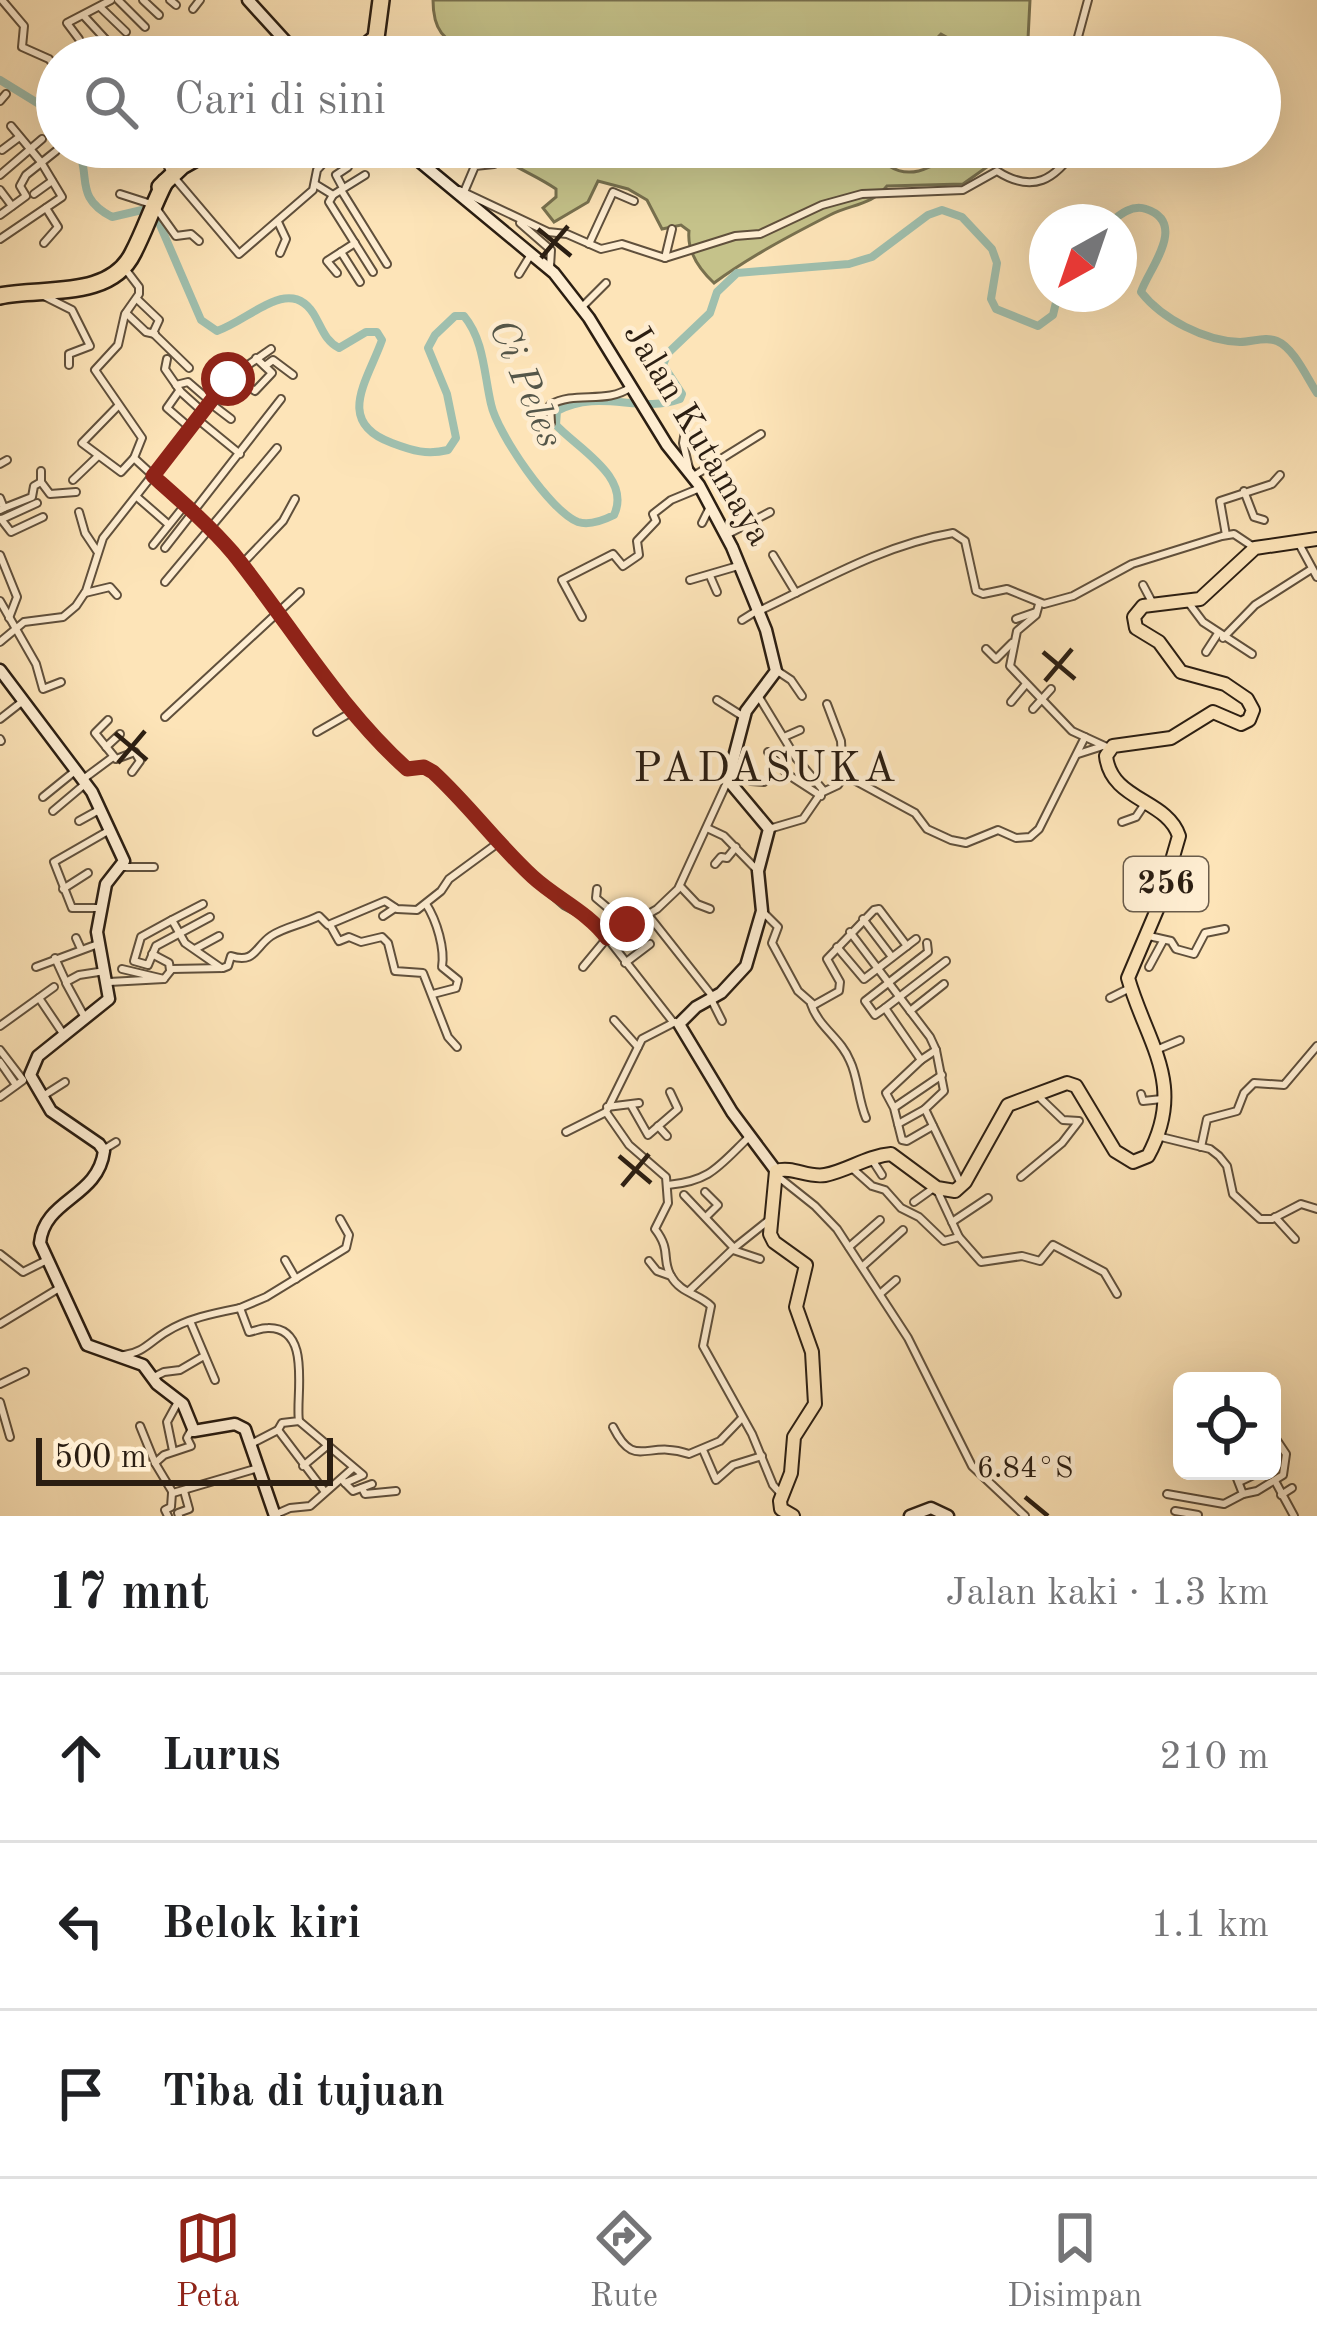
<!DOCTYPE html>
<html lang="id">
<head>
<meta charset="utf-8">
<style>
	body { margin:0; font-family:"Old Standard TT",serif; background:#f6f6f6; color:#202124 }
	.controls { position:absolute; right:36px; bottom:36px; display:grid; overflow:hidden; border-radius:18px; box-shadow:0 12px 48px #0002 }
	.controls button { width:108px; height:108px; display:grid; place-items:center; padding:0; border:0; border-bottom:3px solid #e0e0e0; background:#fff; color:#202124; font:60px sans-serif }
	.compass { position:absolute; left:1029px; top:204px; width:108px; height:108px; border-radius:50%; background:#fff; box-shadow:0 12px 48px #0002; rotate:220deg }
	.scale { position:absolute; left:36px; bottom:30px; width:297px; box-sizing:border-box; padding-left:12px; border:6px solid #2b1e12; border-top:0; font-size:33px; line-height:42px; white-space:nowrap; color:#2b1e12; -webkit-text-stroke:9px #feedd1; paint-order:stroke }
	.stop { position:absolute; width:36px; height:36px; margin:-27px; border:9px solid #8f2418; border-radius:50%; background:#fff }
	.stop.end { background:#8f2418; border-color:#fff; box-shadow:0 3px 12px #0008 }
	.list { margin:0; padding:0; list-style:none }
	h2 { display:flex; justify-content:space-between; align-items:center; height:156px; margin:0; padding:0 48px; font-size:51px }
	h2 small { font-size:39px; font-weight:400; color:#757577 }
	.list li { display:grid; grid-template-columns:78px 1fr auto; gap:36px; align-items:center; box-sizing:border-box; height:168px; padding:0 48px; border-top:3px solid #e0e0e0 }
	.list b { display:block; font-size:45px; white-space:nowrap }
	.list em { font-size:39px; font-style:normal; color:#757577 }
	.icon { flex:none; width:66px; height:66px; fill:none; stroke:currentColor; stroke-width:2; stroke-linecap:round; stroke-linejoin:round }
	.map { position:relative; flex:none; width:1317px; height:1516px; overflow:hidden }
	.search { position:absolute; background:#fff; box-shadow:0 12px 48px #0002; left:36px; right:36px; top:36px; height:132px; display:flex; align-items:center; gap:30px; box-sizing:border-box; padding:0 42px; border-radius:66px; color:#757577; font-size:45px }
	.sheet { height:660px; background:#fff }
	nav { display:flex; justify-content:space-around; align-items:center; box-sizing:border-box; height:168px; border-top:3px solid #e0e0e0; background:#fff; font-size:33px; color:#757577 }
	nav a { display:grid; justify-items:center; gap:6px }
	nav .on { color:#8f2418 }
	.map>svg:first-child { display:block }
</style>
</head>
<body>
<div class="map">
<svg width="1317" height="1516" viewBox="0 0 1317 1516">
	<rect width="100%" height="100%" fill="#fde4b8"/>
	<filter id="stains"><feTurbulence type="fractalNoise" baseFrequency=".00167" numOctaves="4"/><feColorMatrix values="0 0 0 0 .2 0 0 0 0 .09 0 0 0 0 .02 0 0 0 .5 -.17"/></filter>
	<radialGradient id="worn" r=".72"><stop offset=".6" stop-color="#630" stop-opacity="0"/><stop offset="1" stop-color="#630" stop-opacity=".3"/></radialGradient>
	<!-- green -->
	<g fill="#c5c28a" stroke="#78704e" stroke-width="3">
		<path d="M433,0H1030L1028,39L1008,57H983L941,34L918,57H471L470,50C443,42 433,29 433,0Z"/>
		<path d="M489,147H894L889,166C920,186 948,151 973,147C986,145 1001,147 1015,147L963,184L887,186C871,206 851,204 830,215C791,235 749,257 714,283C699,269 687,251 689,231L681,225L662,229L647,200L628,189L598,181L588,202L554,222L543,208L556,197V189C533,173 510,167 489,147Z"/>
	</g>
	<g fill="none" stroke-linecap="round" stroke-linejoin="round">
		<!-- river -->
		<g stroke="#9fbfae" stroke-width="8">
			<polyline points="0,80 57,115"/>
			<path d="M76,147C93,175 72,196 112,217L142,210L157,218L201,320L217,331C252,319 292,272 316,318C323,331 326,341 339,348L366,332H377L382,340C368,380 334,422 392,443C413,451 427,455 448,450L456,438L447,394L428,348L435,335L455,316H464C484,340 484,374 491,404C497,433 551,512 578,522C590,526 604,520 614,515C632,477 577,448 556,425L557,411C600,388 639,414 680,399L682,394L663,365L668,353L710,313L717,292L737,273L849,264L872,257L928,215L942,210L962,217L992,249L997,263L991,299L996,309L1038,326L1053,315L1058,294"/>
			<path d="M1111,222C1120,214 1133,204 1146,209C1189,223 1148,270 1141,292C1162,319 1205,341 1240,342C1252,342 1266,336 1277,341C1294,348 1307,378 1317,393"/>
			<polyline points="1047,226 1037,239 1047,262"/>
		</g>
		<defs>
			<g id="street">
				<polyline points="2,0 24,26 22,47 49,59 57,69"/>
				<polyline points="118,0 145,27"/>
				<polyline points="143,0 159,15"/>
				<polyline points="170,0 176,5"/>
				<polyline points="100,7 126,32"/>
				<polyline points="193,9 200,0"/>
				<polyline points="84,16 107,41 111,57"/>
				<polyline points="379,37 380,57"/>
				<polyline points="79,39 67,23 111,0"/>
				<polyline points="84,49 86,57"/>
				<polyline points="1086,57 1078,37 1088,0"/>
				<polyline points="0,101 6,94"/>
				<polyline points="158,147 172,175 239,254 313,190 317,170 338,147"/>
				<polyline points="2,150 18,138"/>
				<polyline points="0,175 42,139"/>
				<polyline points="315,184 333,195 329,202 373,272"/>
				<polyline points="343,188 336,175 348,167"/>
				<polyline points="344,188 365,175"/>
				<polyline points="0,190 12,206"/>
				<path d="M459,190L548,232L567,234L601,249L622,244L665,258L735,236L760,234L822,205L862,194L963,190L997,171C1033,194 1055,180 1077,147"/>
				<polyline points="464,192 475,166 494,164"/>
				<polyline points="34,194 52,181"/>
				<polyline points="120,194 148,203"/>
				<polyline points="333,195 341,190 387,264"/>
				<polyline points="156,208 176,236 191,234 199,241"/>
				<polyline points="0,215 26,196 20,186 26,175 56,151"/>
				<polyline points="278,222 286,239 280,253"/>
				<polyline points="520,223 551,250 550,267"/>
				<polyline points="0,239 62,197 41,162 11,126"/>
				<polyline points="44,243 58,227 46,208"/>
				<polyline points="589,244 613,192 634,201"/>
				<polyline points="341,252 360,282"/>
				<polyline points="665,258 672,229"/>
				<path d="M123,266L139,287V294L125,314L118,345L95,370L142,438L134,458C167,489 204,519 233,554C291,625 338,709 408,769L424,767L433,773L532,877L564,905L594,921L673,1022"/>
				<polyline points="337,273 327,261 355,243"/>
				<polyline points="519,274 530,256"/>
				<polyline points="42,295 72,310 90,346 69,354 69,365"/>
				<polyline points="137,299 159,320 153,333 189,368"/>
				<polyline points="581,308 606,283"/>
				<polyline points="126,313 146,332 155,334"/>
				<polyline points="167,359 165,369 181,392 202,411"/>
				<polyline points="265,366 273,360 293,375"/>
				<polyline points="233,375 255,391 272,373 256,358"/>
				<polyline points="176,385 188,382 210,401"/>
				<polyline points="179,391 167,408 189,427"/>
				<polyline points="210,403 231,419"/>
				<polyline points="117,407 82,443 121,472 134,458"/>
				<polyline points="196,418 240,454"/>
				<path d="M551,423L550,405C576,390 606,405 631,387"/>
				<polyline points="685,431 683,443 689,468"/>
				<polyline points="0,464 7,460"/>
				<polyline points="41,471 41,482 50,494 76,492"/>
				<polyline points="692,477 761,434"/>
				<polyline points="73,480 97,457"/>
				<polyline points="1244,491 1254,517 1264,520"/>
				<polyline points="137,497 168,524"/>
				<polyline points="0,498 4,508 0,510"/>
				<polyline points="4,508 32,497 34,486 41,482"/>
				<polyline points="79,512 85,533 97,551"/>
				<polyline points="1,519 11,532 43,517"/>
				<polyline points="2,519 37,503"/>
				<polyline points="702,523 710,507"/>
				<polyline points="726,535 770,512"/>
				<polyline points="1226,535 1220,501 1272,484 1280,475"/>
				<polyline points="1298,542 1317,577"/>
				<polyline points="153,545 185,505"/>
				<polyline points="165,548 281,399"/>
				<polyline points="0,555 17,597 9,618"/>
				<polyline points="773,555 796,593"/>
				<polyline points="241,565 283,521 295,499"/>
				<polyline points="710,576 717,592"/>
				<polyline points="690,580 738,566"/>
				<polyline points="165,582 277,448"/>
				<polyline points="1143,585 1152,602"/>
				<polyline points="85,593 110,587 117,595"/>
				<polyline points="0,601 36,664 43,689 61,682"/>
				<polyline points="1188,602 1203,622 1252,654"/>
				<polyline points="1039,604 1036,615 1017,631 1010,666 1072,731 1109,748"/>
				<path d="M759,611C822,581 883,545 953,533L965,541L976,591L983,594L1007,589L1044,604L1073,596L1132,564L1222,536L1234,534L1252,546"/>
				<polyline points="582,617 562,580 613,554 623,566 639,555 637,541 656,521 653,514 671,500 700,488"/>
				<polyline points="1016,619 1036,612"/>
				<polyline points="742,620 758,610"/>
				<polyline points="1223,638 1255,605 1310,570"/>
				<polyline points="0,642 24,622 63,617 76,606 86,591 103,538 228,379 271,349"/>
				<polyline points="986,649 996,659 1012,643"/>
				<polyline points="1206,652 1217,635"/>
				<polyline points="776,670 791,680 802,696"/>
				<polyline points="759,697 796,758 823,790 803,819 769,829"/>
				<polyline points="717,700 744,717"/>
				<polyline points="1011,702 1026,684"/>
				<polyline points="827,704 841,741 843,776"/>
				<polyline points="1033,709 1051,689"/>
				<polyline points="165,717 300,592"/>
				<polyline points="0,719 23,701"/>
				<polyline points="108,720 95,733 116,759 135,752 140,761 132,772"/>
				<polyline points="317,732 352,712"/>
				<polyline points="784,737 800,730"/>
				<polyline points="0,739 1,741"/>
				<polyline points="106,747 120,734"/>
				<polyline points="768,752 787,774 821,796"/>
				<polyline points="1078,754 1103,746"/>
				<polyline points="733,769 751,781 764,782"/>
				<polyline points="82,780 113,757"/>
				<polyline points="823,792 838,785 845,775 915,813 927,829 951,840 966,843 998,830 1016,838 1030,837 1039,829 1085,737"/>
				<polyline points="43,797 75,771"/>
				<polyline points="53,811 85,784"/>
				<polyline points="79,821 99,810"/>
				<polyline points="1122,822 1136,817 1144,805"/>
				<polyline points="707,828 724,836 756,869"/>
				<polyline points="715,864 721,857 727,858 736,847"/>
				<polyline points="120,867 154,867"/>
				<polyline points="680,886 697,904 710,909"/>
				<polyline points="63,889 88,873"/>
				<polyline points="597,889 596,898 627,924"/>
				<polyline points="203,904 172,920 185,943 221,968"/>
				<path d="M426,904C437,921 445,949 442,967L458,980L456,988L433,994"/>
				<polyline points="100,908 72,908 54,862 108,831"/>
				<polyline points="762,911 778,927 772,943 798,991 814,1005 839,991 840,982 827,959 874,910 879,909 907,946"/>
				<polyline points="383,916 395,908"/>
				<polyline points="649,916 713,997"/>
				<polyline points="863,919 892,957"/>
				<polyline points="172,920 141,937 134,961 148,965 156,946 210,917"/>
				<polyline points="330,925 339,941 349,937 361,942 382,937 388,943 395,971 423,973 448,1037 457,1047"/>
				<polyline points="850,932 930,1037 936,1050 944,1091 925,1109 960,1182"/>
				<polyline points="1149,936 1171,941 1176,949 1194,954 1205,933 1225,929"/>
				<polyline points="76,938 81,949"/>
				<polyline points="837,947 864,979 916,939"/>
				<polyline points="195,949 219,936"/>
				<polyline points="152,954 169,963 170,970"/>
				<polyline points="55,958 66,982 79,975 105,971"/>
				<polyline points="625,963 650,944"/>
				<polyline points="36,967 98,944"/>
				<polyline points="583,967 607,938 657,909 678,889 728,780"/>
				<polyline points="1149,967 1163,941"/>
				<path d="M164,979L172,969L223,968L228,966L231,956C255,964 255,947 271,936C284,927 304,924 319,916L328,925L385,901L397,909L417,910L441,891L449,879L498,843"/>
				<polyline points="109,982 164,979 122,969"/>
				<polyline points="66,983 84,1016"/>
				<polyline points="39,998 64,1035"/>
				<polyline points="1110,998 1128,989"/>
				<polyline points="711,999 722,1021"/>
				<path d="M811,1004C819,1028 841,1038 850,1061C858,1077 858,1099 866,1118"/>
				<polyline points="885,1008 875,1015 865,1001 928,952 927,943"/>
				<polyline points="910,1011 944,984"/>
				<polyline points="614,1020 638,1047"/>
				<path d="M675,1022L642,1039L606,1112L629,1145L666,1177L668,1203L655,1229C672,1251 661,1259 671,1276C680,1293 699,1294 711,1306L703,1346L752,1434L773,1485L782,1495"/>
				<polyline points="0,1026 54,987"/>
				<polyline points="0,1050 23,1080"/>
				<polyline points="936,1050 921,1060 885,1008 946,961"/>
				<polyline points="1156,1050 1180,1040"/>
				<polyline points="921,1060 886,1093 894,1108 902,1140 907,1141 933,1126"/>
				<polyline points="0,1062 16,1085"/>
				<polyline points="1141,1094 1143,1101 1162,1099"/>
				<polyline points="43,1096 65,1082"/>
				<polyline points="0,1097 22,1081"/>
				<polyline points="631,1105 648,1135 678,1109 670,1092"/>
				<polyline points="607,1107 639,1103"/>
				<polyline points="895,1107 942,1075"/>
				<polyline points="898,1124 925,1109"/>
				<polyline points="658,1126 667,1136"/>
				<polyline points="566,1132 606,1112"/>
				<polyline points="1157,1136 1210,1149 1219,1156 1227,1166 1233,1194 1260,1219 1272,1219 1301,1204 1317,1209"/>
				<polyline points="1201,1147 1207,1119 1237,1111 1244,1093 1254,1083 1284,1085 1317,1046"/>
				<polyline points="103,1150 116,1142"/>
				<polyline points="871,1158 882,1175"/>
				<polyline points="853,1169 872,1186 885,1190 901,1208 919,1217 944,1241 959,1237"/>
				<polyline points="776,1175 815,1206 837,1229 908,1338 972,1466 1025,1516"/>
				<polyline points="1021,1177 1062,1143 1079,1121 1063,1120 1038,1096"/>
				<path d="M668,1185C710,1181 718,1167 748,1138"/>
				<polyline points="705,1192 718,1205 706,1217"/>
				<polyline points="938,1192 959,1237 981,1262 1022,1256 1040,1261 1053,1245 1104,1272 1117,1294"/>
				<polyline points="684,1195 734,1248 769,1220"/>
				<polyline points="914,1202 935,1187"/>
				<polyline points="1275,1217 1295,1239"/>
				<polyline points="952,1222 988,1198"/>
				<polyline points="849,1247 880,1220"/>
				<polyline points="733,1250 760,1259"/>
				<polyline points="0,1254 23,1272 47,1260"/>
				<polyline points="285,1260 296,1279"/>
				<polyline points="649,1261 657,1271 671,1276"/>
				<polyline points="863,1266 903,1230"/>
				<polyline points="689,1291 734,1248"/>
				<polyline points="881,1293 896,1280"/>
				<polyline points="240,1308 266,1297 346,1248 349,1235 340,1219"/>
				<polyline points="190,1321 215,1380"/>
				<polyline points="0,1324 61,1287"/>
				<path d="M124,1355C143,1353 151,1341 166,1332C188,1318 215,1313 240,1308L249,1332C255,1331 261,1328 268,1328C313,1327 295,1397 299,1421L282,1423L278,1430L251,1444"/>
				<polyline points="152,1378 164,1372 180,1370 204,1356"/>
				<polyline points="0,1384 25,1372"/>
				<polyline points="0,1402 10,1437"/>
				<polyline points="299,1421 363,1475 345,1483"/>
				<polyline points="140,1426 155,1463 173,1493 258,1468"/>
				<path d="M613,1427C635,1471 646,1439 689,1454L720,1441L742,1418"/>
				<polyline points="278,1430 325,1492"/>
				<polyline points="703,1450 716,1480 733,1465 762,1456"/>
				<polyline points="173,1451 167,1422 179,1400"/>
				<polyline points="155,1463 164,1455 191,1446 187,1438 192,1429"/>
				<polyline points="303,1466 327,1446"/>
				<polyline points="1275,1481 1294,1516"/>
				<polyline points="344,1482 353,1491 372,1484"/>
				<polyline points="1239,1482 1262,1471"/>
				<polyline points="362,1488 365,1494 396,1491"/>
				<polyline points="1167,1494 1224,1504 1243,1494 1234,1471"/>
				<polyline points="1243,1494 1257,1491 1283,1475 1286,1454 1272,1433"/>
				<polyline points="1281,1495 1292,1488"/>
				<polyline points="1175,1511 1198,1515 1189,1516"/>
				<polyline points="274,1515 290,1508 310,1506 353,1468"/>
				<polyline points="168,1516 165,1510 171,1507 172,1493"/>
				<polyline points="179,1516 178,1513 189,1509 184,1491"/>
			</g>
			<g id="secondary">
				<polyline points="248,0 300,57"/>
				<polyline points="402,147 554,273 589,318 667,445 699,485 732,547 766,630 776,671 746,711 728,780 769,829 758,871 762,911 746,966 721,993 696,1007 679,1024 732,1112 776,1171"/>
				<path d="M0,670L92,792L124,861L106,884L97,932L109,999L38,1056L30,1075L51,1111L99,1144L104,1151C98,1198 44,1199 40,1243L87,1345L143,1365L157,1384L183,1404L194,1431L235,1424L245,1429L275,1516"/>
				<polyline points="910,1516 931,1508 948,1516"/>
			</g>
			<path id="primary" d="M793,1516L781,1509L780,1501L791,1473L794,1437L815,1404L812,1352L796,1307L806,1265L774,1242L770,1234L776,1171C793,1166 807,1178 825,1175C847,1171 867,1156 891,1154L937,1188L955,1191L965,1182L1008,1105L1067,1083L1076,1086L1115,1151L1133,1162L1148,1156C1187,1084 1147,1044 1128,978L1159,905L1179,836C1167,799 1111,801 1106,756L1113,746L1171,738L1213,712L1241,724L1249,720L1253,710L1247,699L1225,684L1181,672L1159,642L1136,628L1134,617L1143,606L1200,599L1255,548L1317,539"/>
			<g id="highway">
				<polyline points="353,57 376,38 381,0"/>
				<polyline points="160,187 182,166 216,147"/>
				<path d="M0,296C43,287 110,300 133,253C145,230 153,205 165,182"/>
			</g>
		</defs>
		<!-- street casing -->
		<use href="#street" stroke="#60503c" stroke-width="10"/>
		<!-- secondary casing -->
		<use href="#secondary" stroke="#2b1e12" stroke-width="15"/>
		<!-- primary casing -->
		<use href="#primary" stroke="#2b1e12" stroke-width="16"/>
		<!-- highway casing -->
		<use href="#highway" stroke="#2b1e12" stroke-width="20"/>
		<!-- street -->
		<use href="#street" stroke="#feedd1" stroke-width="6"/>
		<!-- secondary -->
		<use href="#secondary" stroke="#feedd1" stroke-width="10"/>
		<!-- primary -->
		<use href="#primary" stroke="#fde4b8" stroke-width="12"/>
		<!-- highway -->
		<use href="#highway" stroke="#fde4b8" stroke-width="15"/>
	</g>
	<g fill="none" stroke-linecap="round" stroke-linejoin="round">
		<!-- route -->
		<path stroke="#8f2418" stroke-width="15" d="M228,379L153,476C180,500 209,525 233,553C291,625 338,707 407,769L424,767L433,772C469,805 497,844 533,877C557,899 588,912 607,938L627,924"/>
	</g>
	<!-- ticks -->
	<path fill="none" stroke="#2b1e12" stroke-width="4.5" d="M538,229L571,256M541,258L568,226M1043,652L1075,679M1045,681L1072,649M115,733L147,760M118,763L145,731M619,1156L651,1183M622,1186L649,1154M1025,1497L1048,1516"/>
	<g text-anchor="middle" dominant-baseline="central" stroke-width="9" stroke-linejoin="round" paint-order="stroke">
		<!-- shield labels -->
		<rect fill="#feedd1" stroke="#6a5c4b" stroke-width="3" x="1124" y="857" width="84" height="54" rx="9"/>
		<g font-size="33" font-weight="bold" fill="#2b1e12">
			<text x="1166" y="884">256</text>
		</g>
		<!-- street labels -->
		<g font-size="36" fill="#2b1e12" stroke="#feedd1">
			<text transform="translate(696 435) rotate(59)">Jalan Kutamaya</text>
		</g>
		<!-- water labels -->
		<g font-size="39" font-style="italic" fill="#545649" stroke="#feedd1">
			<text transform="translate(525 384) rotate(67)">Ci Peles</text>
		</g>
		<!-- quarter labels -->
		<g font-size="42" letter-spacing="3" fill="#2b1e12" stroke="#feedd1">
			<text x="766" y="770">PADASUKA</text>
		</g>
	</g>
	<g font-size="30" text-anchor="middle" fill="#2b1e12" stroke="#feedd1" stroke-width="9" stroke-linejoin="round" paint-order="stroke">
		<text x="1025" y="1477">6.84°S</text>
	</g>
	<rect width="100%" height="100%" filter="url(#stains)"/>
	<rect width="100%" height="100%" fill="url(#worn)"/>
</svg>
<div class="controls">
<button><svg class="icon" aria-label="locate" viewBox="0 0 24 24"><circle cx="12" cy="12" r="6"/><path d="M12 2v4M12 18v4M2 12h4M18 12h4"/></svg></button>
</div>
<svg class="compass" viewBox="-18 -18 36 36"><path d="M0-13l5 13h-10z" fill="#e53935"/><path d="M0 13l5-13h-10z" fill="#757577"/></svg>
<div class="scale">500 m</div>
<div class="stop" style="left:228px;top:379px"></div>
<div class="stop end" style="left:627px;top:924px"></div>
<div class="search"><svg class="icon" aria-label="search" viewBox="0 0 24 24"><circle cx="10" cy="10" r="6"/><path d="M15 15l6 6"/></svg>Cari di sini</div>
</div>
<section class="sheet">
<h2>17 mnt<small>Jalan kaki · 1.3 km</small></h2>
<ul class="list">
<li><svg class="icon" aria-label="ahead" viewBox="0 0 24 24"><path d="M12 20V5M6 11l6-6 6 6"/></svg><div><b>Lurus</b></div><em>210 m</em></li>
<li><svg class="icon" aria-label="left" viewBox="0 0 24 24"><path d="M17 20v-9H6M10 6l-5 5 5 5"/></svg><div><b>Belok kiri</b></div><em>1.1 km</em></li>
<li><svg class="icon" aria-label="arrive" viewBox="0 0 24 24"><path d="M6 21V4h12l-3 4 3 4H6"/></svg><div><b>Tiba di tujuan</b></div></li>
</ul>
</section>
<nav>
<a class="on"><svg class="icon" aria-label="map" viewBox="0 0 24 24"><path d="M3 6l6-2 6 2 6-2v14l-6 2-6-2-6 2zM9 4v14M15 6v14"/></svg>Peta</a>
<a><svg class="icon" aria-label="directions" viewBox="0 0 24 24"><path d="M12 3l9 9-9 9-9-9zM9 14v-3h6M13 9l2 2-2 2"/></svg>Rute</a>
<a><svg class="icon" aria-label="saved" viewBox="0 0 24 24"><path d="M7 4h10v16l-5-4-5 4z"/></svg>Disimpan</a>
</nav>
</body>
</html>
